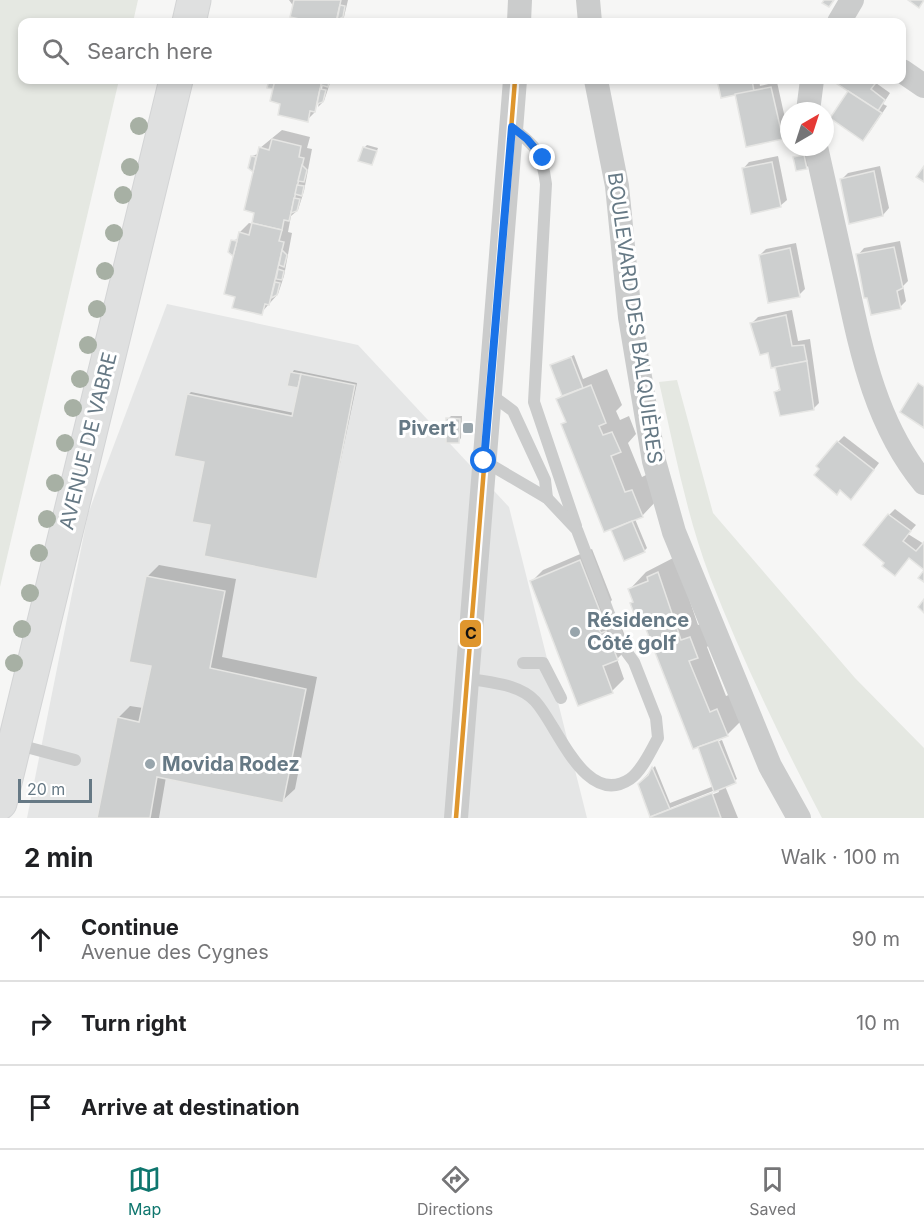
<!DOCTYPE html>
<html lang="en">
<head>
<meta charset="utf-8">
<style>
	body { margin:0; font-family:Inter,sans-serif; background:#f2f2f2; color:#202124 }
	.compass { position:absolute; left:780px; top:102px; width:54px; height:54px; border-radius:50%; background:#fff; box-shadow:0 3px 9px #0003; rotate:39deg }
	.scale { position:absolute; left:18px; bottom:15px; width:74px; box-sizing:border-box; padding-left:6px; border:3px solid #667985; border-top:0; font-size:16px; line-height:21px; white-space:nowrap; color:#667985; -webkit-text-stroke:4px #fff; paint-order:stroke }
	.stop { position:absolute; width:18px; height:18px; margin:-14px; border:4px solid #1a73e8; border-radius:50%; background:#fff }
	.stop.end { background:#1a73e8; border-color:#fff; box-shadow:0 2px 6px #0008 }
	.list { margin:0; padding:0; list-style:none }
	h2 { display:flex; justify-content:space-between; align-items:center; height:78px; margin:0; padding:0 24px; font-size:26px }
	h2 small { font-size:20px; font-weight:400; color:#757577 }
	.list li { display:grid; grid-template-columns:39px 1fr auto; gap:18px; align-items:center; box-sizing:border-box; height:84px; padding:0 24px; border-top:2px solid #e0e0e0 }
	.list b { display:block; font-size:22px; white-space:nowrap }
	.list p { margin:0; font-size:20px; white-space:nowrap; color:#757577 }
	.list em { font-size:20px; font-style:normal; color:#757577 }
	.icon { flex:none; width:33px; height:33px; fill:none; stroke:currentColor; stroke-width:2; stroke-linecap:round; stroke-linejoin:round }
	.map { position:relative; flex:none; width:924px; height:818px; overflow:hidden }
	.search { position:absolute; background:#fff; box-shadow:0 3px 9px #0003; left:18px; right:18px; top:18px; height:66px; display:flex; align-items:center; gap:15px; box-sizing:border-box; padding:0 21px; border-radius:12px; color:#757577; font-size:22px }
	.sheet { height:330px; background:#fff }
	nav { display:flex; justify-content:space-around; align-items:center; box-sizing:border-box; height:84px; border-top:2px solid #e0e0e0; background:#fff; font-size:16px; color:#757577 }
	nav a { display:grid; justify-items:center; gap:3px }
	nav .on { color:#0f766e }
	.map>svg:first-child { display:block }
</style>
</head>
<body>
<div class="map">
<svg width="924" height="818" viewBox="0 0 924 818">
	<rect width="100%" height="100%" fill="#f6f6f5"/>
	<!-- built -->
	<polygon fill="#e5e6e6" points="167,304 358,345 509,507 587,818 27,818 88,514"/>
	<!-- green -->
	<g fill="#e5e8e2">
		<polygon points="0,0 138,0 133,22 22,22 22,80 119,80 0,587"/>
		<path d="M677,380L713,513L855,678L924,748V818H822C781,740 742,659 710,577C686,514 674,447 659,382Z"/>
	</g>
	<!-- shadow -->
	<g fill="#0003" fill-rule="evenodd">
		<polygon points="289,0 348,0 344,17 338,22 301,22 302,18"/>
		<polygon points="271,80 321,80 314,111 316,111 307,120 282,103 275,88 269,87"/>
		<polygon points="324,80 331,80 324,101 318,107"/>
		<polygon points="719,80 759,80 760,86 777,82 788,132 782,138 736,93 722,96"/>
		<polygon points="838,80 878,80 876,83 890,93 883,104 887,106 869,133 850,90 837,81"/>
		<polygon points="282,130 310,137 307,148 312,149 304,191 298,210 291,216 288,232 292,233 284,276 278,294 261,313 237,296 234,257 230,252 244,241 234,239 239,239 240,232 249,223 253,224 256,212 256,164 251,169 252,156 258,154 260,148"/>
		<polygon points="367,145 378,148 372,164 364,148"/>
		<polygon points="807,153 809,165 806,168 795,158"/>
		<polygon points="778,156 787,200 780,206 743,169 749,162"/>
		<polygon points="880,166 889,208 883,215 841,180 848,173"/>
		<polygon points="900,241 908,281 903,286 906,301 900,307 858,255 864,248"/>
		<polygon points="796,243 805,289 799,295 760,255 766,249"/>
		<polygon points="792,310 798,341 810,339 819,403 813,409 776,392 781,387 776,365 752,323 758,317"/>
		<polygon points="574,355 583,379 607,369 622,405 616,411 620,420 629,416 636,434 628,443 642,477 648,474 658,499 642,516 635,519 647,548 644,551 613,530 617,526 563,424 567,420 558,399 563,394 552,365"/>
		<polygon points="294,370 357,383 316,578 212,524 206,461 188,395 191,392 294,413 300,387 292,373"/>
		<polygon points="451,416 462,416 461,438 459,441 448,419"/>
		<polygon points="844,436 879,463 857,492 838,442"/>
		<polygon points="895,509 916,525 908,534 924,544 924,568 910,557 901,568 889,515"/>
		<polygon points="592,549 612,600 605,608 613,622 619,620 629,647 617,659 624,679 612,691 531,582 543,570"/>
		<polygon points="675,557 698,625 707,621 714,640 707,647 726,696 733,693 743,719 727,735 694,747 630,589 646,572"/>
		<polygon points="159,565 236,579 222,657 317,677 295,789 282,801 166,777 159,818 98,818 118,718 130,706 143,708 153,665 147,577"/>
		<path d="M722,740L737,779L725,786L738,818H652L639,784L653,768L655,766L670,803L714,786L700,748ZM718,789L719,792L665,813V810Z"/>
	</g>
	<!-- building -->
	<g fill="#cdcfcf" stroke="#e6e6e4" stroke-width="1.5">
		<polygon points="294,0 341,0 336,22 300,22 300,19 290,17"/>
		<polygon points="824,0 834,0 829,7 822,3"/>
		<polygon points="908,0 924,0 919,8"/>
		<polygon points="340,5 345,6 343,17 337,20"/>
		<polygon points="269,80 275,80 273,89 267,88"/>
		<polygon points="275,80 322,80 315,112 310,111 308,122 278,115 280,104 270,101"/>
		<polygon points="322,80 329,80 328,87 321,85"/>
		<polygon points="717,80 752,80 754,91 721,98"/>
		<polygon points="836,80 878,80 871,89 885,100 878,111 834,82"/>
		<polygon points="771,87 783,139 746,147 735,94"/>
		<polygon points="320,89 326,90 323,102 317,104"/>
		<polygon points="848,91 882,113 863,141 830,118"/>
		<polygon points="272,139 301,146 299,157 304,158 289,221 284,220 282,230 252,223 254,213 244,210 259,147 269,150"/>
		<polygon points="363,147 377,151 372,165 358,161"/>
		<polygon points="804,155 807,169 796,171 793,157"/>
		<polygon points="251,156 256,157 253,172 248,168"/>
		<polygon points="772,162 781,207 751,214 742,168"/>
		<polygon points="302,165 307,170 304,182 298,181"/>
		<polygon points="924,166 924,182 916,177"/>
		<polygon points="874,171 883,216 849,224 840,179"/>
		<polygon points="297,185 304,186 302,196 295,194"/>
		<polygon points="294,198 300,199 297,211 291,213"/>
		<polygon points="252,223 282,230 279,241 284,242 269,305 265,304 262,315 232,308 235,297 224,294 239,232 249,235"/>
		<polygon points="231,240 237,241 233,256 228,252"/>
		<polygon points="894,247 903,288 897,291 901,309 871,315 867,298 864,298 856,254"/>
		<polygon points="790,248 800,297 768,303 759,255"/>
		<polygon points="282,250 287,255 284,267 279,265"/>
		<polygon points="278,269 284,271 282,280 276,279"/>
		<polygon points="275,282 280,283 277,295 271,298"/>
		<polygon points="786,315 792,346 804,345 807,361 771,368 768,353 760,355 750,323"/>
		<polygon points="571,357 583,388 562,396 550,365"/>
		<polygon points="807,361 814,410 780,416 774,392 780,390 775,367"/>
		<polygon points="290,372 301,374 298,388 287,386"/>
		<polygon points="301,374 355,385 317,579 204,556 210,525 192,522 204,462 174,456 187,394 292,416"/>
		<polygon points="918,383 924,387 924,428 900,412"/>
		<polygon points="591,385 606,423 599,426 603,435 612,432 621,452 611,456 625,492 632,490 643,517 604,532 561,424 566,422 556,399"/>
		<polygon points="446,418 460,419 459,443 446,443"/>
		<polygon points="837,441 874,470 851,500 840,490 837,495 814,475 819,469 816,466"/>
		<polygon points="888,514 911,531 903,541 916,551 924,542 924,570 909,558 895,576 882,566 884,563 863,545"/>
		<polygon points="632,521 645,552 624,561 611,530"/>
		<polygon points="580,560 601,614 592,617 601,633 606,631 618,660 603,666 613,693 578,706 530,581"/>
		<polygon points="924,570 924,582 918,578"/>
		<polygon points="658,572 681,640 690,637 698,658 689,661 710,712 717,709 728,736 693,749 640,614 635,616 630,603 633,602 628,589 648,581 647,577"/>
		<polygon points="146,576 225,591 210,668 306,689 283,803 157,777 150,818 97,818 117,717 139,722 151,666 129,662"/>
		<polygon points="924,599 924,613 918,607"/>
		<polygon points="718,740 736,783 714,792 698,747"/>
		<polygon points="652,767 670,809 650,817 638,784 648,775"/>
		<polygon points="712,793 721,818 651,818 650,817"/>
	</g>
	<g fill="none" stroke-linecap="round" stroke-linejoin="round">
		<defs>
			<g id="secondary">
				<polyline points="189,22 194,0"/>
				<polyline points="0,803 176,80"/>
			</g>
		</defs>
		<!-- secondary casing -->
		<use href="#secondary" stroke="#d3d4d5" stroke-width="35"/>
		<!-- lane -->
		<g stroke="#cbcccc" stroke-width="12">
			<path d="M511,127C537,146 542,153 546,184L534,402L576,526"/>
			<polyline points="490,394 513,411 545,480 547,498"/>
			<polyline points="523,663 543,663 561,698"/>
			<path d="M466,678C489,683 518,683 535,701C557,724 585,809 630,779C642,771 651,750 658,738L656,718L634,662L620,643L577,530L547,498L484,461"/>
			<polyline points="15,744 75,760"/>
		</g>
		<!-- street -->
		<g stroke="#cbcccc" stroke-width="24">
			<polyline points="588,0 590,22"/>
			<polyline points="519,22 520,0"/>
			<polyline points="839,22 852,0"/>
			<polyline points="902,71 924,86"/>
			<polyline points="596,80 617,186 630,317 654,461 674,532 770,766 799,818"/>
			<polyline points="808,111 812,80"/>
			<path d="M816,147C826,193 837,239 847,285C862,355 877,426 924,483"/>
			<polyline points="456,818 515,80"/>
		</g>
		<!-- secondary -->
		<use href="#secondary" stroke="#dfe0e0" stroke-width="33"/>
		<defs>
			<polyline id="bus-1" points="456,818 515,80"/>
		</defs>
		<!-- bus-1 casing -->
		<use href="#bus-1" stroke="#fff" stroke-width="9"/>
		<!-- bus-1 -->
		<use href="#bus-1" stroke="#df962d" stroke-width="4.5"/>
	</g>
	<!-- trees -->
	<g fill="#a7b0a4">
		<circle cx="139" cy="126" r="9"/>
		<circle cx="130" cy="167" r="9"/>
		<circle cx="123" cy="195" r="9"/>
		<circle cx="114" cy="233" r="9"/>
		<circle cx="105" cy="271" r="9"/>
		<circle cx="97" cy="309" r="9"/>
		<circle cx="88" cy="345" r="9"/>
		<circle cx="80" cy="379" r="9"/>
		<circle cx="73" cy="408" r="9"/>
		<circle cx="65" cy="443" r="9"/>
		<circle cx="55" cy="483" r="9"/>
		<circle cx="47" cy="519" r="9"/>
		<circle cx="39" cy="553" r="9"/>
		<circle cx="30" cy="593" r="9"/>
		<circle cx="22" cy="629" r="9"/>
		<circle cx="14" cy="663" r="9"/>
	</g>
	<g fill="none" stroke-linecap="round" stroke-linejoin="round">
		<!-- route -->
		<polyline stroke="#1a73e8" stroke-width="8" points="484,461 512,127 527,139 543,158"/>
	</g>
	<!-- markers -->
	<g fill="#98a5ac" stroke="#fff" stroke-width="2">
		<rect x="462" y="422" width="12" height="12" rx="3"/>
		<circle cx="575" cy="632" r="6"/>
		<circle cx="150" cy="764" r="6"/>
	</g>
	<g text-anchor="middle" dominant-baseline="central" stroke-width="6" stroke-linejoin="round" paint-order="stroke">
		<!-- street labels -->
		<g font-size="20" fill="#667985" stroke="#fff">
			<text transform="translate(635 318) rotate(82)">BOULEVARD DES BALQUIÈRES</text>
			<text transform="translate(88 441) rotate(-76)">AVENUE DE VABRE</text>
		</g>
		<!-- poi labels -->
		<g font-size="20" font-weight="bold" fill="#667985" stroke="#fff" text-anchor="start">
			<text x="456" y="428" text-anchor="end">Pivert</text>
			<text x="587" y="620">Résidence<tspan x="587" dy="23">Côté golf</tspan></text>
			<text x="162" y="764">Movida Rodez</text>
		</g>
	</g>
	<rect stroke="#fff" stroke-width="2" x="459" y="619" width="23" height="29" rx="6" fill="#df962d"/>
	<g font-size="16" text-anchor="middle" font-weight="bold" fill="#111">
		<text x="471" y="639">C</text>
	</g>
</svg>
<svg class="compass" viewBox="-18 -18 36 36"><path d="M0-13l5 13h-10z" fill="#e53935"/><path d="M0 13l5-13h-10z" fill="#757577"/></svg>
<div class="scale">20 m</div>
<div class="stop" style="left:484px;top:461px"></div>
<div class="stop end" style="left:543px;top:158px"></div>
<div class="search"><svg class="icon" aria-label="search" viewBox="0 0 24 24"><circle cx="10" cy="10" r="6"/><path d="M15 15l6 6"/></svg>Search here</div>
</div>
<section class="sheet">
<h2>2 min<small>Walk · 100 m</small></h2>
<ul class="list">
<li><svg class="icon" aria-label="ahead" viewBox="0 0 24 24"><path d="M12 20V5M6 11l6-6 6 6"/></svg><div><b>Continue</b><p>Avenue des Cygnes</p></div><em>90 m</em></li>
<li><svg class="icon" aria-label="right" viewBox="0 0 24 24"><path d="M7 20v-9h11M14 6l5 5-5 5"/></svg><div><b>Turn right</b></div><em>10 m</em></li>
<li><svg class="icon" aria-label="arrive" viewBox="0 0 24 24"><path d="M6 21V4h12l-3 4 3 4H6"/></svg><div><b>Arrive at destination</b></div></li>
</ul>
</section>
<nav>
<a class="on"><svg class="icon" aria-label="map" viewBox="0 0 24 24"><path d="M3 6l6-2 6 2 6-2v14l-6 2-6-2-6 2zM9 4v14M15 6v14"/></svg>Map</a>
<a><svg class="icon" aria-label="directions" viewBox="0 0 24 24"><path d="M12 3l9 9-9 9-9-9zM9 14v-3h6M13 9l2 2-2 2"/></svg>Directions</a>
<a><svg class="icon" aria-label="saved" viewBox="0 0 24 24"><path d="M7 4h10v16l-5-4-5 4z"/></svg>Saved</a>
</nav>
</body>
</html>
